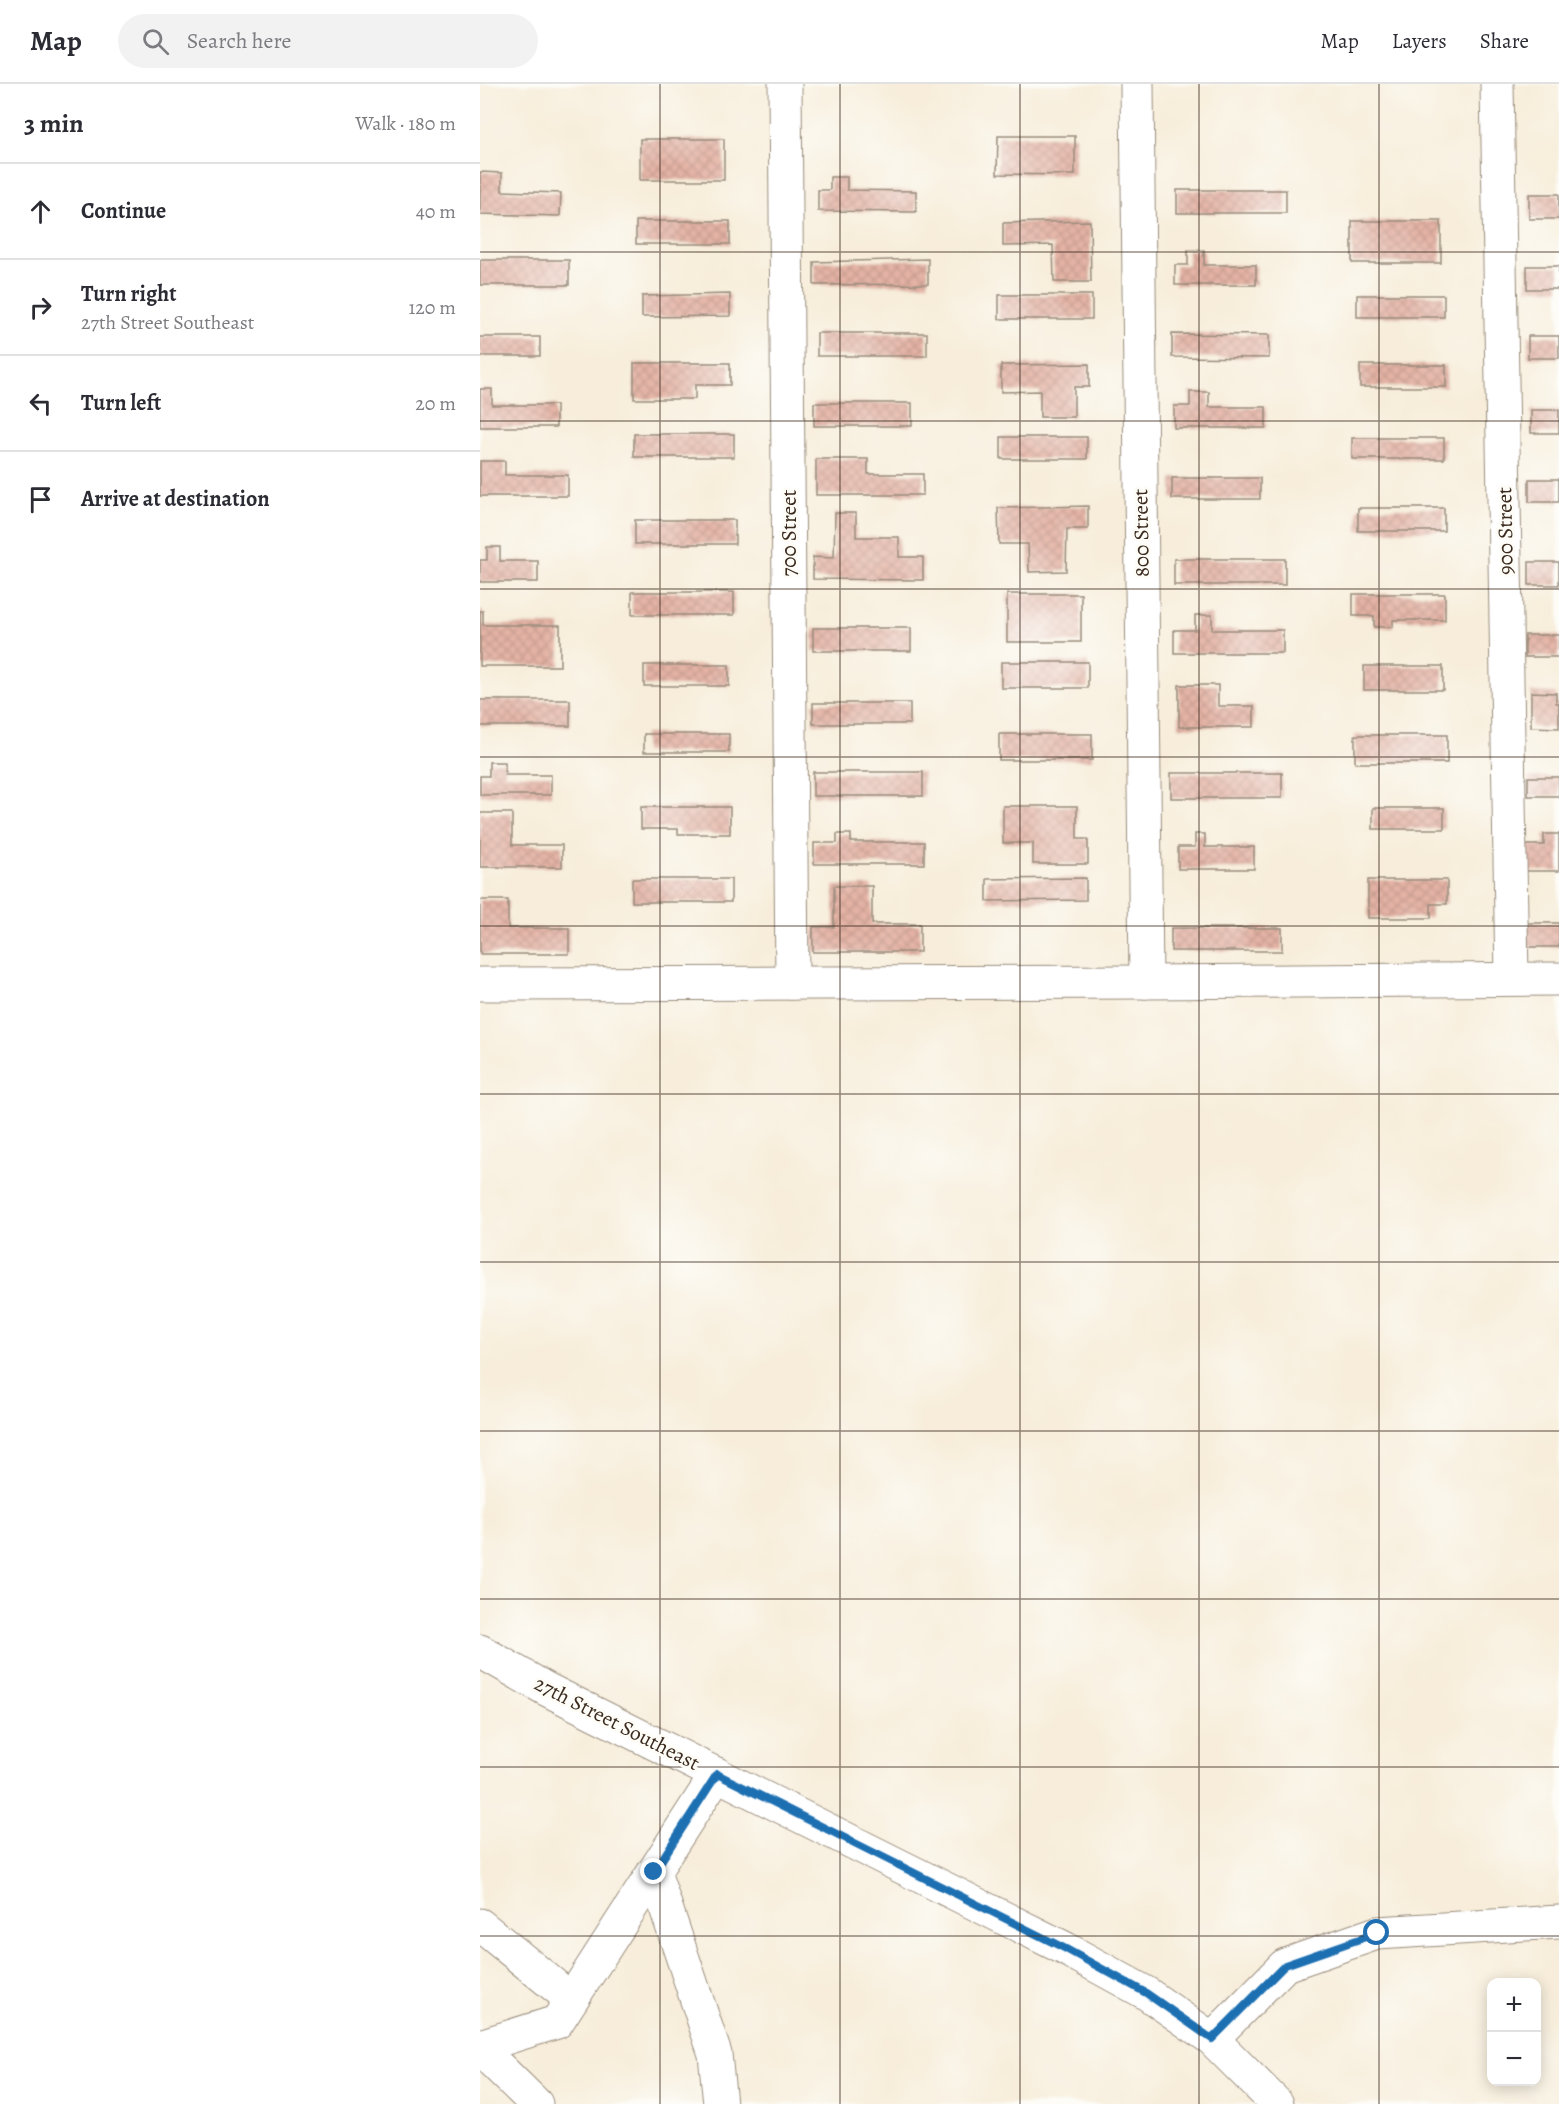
<!DOCTYPE html>
<html lang="en">
<head>
<meta charset="utf-8">
<style>
	body { margin:0; font-family:Alegreya,serif; background:#f2f2f3; color:#2b2b33 }
	.controls { position:absolute; right:18px; bottom:18px; display:grid; overflow:hidden; border-radius:12px; box-shadow:0 3px 15px #0003 }
	.controls button { width:54px; height:54px; display:grid; place-items:center; padding:0; border:0; border-bottom:2px solid #e1e1e2; background:#fff; color:#2b2b33; font:30px sans-serif }
	.stop { position:absolute; width:18px; height:18px; margin:-14px; border:4px solid #1f6fb2; border-radius:50%; background:#fff }
	.stop.end { background:#1f6fb2; border-color:#fff; box-shadow:0 2px 6px #0008 }
	.list { margin:0; padding:0; list-style:none }
	h2 { display:flex; justify-content:space-between; align-items:center; height:78px; margin:0; padding:0 24px; font-size:26px }
	h2 small { font-size:20px; font-weight:400; color:#7c7c81 }
	.list li { display:grid; grid-template-columns:39px 1fr auto; gap:18px; align-items:center; box-sizing:border-box; height:96px; padding:0 24px; border-top:2px solid #e1e1e2 }
	.list b { display:block; font-size:22px; white-space:nowrap }
	.list p { margin:0; font-size:20px; white-space:nowrap; color:#7c7c81 }
	.list em { font-size:20px; font-style:normal; color:#7c7c81 }
	.icon { flex:none; width:33px; height:33px; fill:none; stroke:currentColor; stroke-width:2; stroke-linecap:round; stroke-linejoin:round }
	.map { position:relative; flex:none; width:1079px; height:2020px; overflow:hidden }
	header { display:flex; align-items:center; gap:36px; box-sizing:border-box; height:84px; padding:0 30px; background:#fff; border-bottom:2px solid #e1e1e2 }
	header strong { font-size:28px }
	nav { display:flex; gap:33px; margin-inline-start:auto; font-size:21px }
	.search { width:420px; height:54px; background:#f2f2f3; display:flex; align-items:center; gap:15px; box-sizing:border-box; padding:0 21px; border-radius:33px; color:#7c7c81; font-size:22px }
	main { display:flex }
	aside { flex:1; background:#fff }
	.map>svg:first-child { display:block }
</style>
</head>
<body>
<header>
<strong>Map</strong>
<div class="search"><svg class="icon" aria-label="search" viewBox="0 0 24 24"><circle cx="10" cy="10" r="6"/><path d="M15 15l6 6"/></svg>Search here</div>
<nav><a>Map</a><a>Layers</a><a>Share</a></nav>
</header>
<main>
<aside>
<h2>3 min<small>Walk · 180 m</small></h2>
<ul class="list">
<li><svg class="icon" aria-label="ahead" viewBox="0 0 24 24"><path d="M12 20V5M6 11l6-6 6 6"/></svg><div><b>Continue</b></div><em>40 m</em></li>
<li><svg class="icon" aria-label="right" viewBox="0 0 24 24"><path d="M7 20v-9h11M14 6l5 5-5 5"/></svg><div><b>Turn right</b><p>27th Street Southeast</p></div><em>120 m</em></li>
<li><svg class="icon" aria-label="left" viewBox="0 0 24 24"><path d="M17 20v-9H6M10 6l-5 5 5 5"/></svg><div><b>Turn left</b></div><em>20 m</em></li>
<li><svg class="icon" aria-label="arrive" viewBox="0 0 24 24"><path d="M6 21V4h12l-3 4 3 4H6"/></svg><div><b>Arrive at destination</b></div></li>
</ul>
</aside>
<div class="map">
<svg width="1079" height="2020" viewBox="0 0 1079 2020">
	<defs>
		<pattern id="building-cross-hatch" width="8" height="8" patternUnits="userSpaceOnUse" patternTransform="scale(1.5)"><rect width="8" height="8" fill="#e4b3a5"/><path d="M0 0l8 8M0 8l8-8" fill="none" stroke="#c49a8e"/></pattern>
	</defs>
	<rect width="100%" height="100%" fill="#fdfcf7"/>
	<filter id="ink" filterUnits="userSpaceOnUse"><feTurbulence type="fractalNoise" baseFrequency=".0167" numOctaves="2"/><feDisplacementMap in="SourceGraphic" scale="12" xChannelSelector="R" yChannelSelector="G"/><feConvolveMatrix kernelMatrix="1 2 1 2 8 2 1 2 1" color-interpolation-filters="sRGB"/></filter>
	<filter id="wash" filterUnits="userSpaceOnUse"><feTurbulence type="fractalNoise" baseFrequency=".008" numOctaves="4" result="noise"/><feDisplacementMap in="SourceGraphic" scale="24" xChannelSelector="R" yChannelSelector="G"/><feGaussianBlur stdDeviation="1.35" result="paint"/><feColorMatrix in="noise" values="0 0 0 0 0 0 0 0 0 0 0 0 0 0 0 0 0 1.4 0 .05"/><feComposite in="paint" operator="in"/></filter>
	<g filter="url(#wash)">
		<rect width="100%" height="100%" fill="#f7edda"/>
		<g id="blocks">
			<!-- building -->
			<g fill="url(#building-cross-hatch)">
				<polygon points="518,52 595,52 595,91 517,90"/>
				<rect x="160" y="55" width="84" height="41"/>
				<polygon points="0,88 22,89 22,107 81,109 80,132 0,130"/>
				<polygon points="350,93 367,93 367,106 436,107 436,128 338,127 338,106 350,106"/>
				<rect x="697" y="106" width="109" height="23"/>
				<rect x="1049" y="110" width="30" height="25"/>
				<rect x="156" y="137" width="94" height="23"/>
				<polygon points="610,137 611,198 574,198 573,161 523,162 523,139"/>
				<rect x="872" y="137" width="89" height="42"/>
				<polygon points="708,166 724,166 724,181 776,181 776,201 695,201 695,181 708,181"/>
				<polygon points="448,175 448,200 334,201 334,178"/>
				<rect x="0" y="176" width="89" height="25"/>
				<rect x="1047" y="182" width="32" height="23"/>
				<polygon points="250,210 250,232 162,233 162,212"/>
				<rect x="519" y="211" width="93" height="24"/>
				<rect x="877" y="211" width="87" height="22"/>
				<rect x="337" y="249" width="110" height="23"/>
				<polygon points="692,250 789,251 789,274 692,273"/>
				<rect x="1048" y="252" width="31" height="22"/>
				<rect x="0" y="253" width="60" height="19"/>
				<polygon points="154,279 250,279 250,301 215,301 215,315 154,315"/>
				<polygon points="609,280 609,303 594,303 594,333 560,333 560,307 521,308 521,281"/>
				<rect x="880" y="281" width="86" height="22"/>
				<polygon points="0,305 12,305 12,321 76,321 76,343 0,343"/>
				<polygon points="710,308 729,308 729,323 786,323 786,344 694,344 694,322 710,322"/>
				<rect x="334" y="319" width="98" height="23"/>
				<rect x="1051" y="326" width="28" height="23"/>
				<rect x="154" y="350" width="100" height="23"/>
				<rect x="521" y="353" width="86" height="22"/>
				<rect x="872" y="354" width="92" height="21"/>
				<polygon points="336,375 388,375 388,390 443,390 443,411 336,411"/>
				<polygon points="0,377 25,377 25,391 88,391 88,412 0,412"/>
				<rect x="692" y="394" width="88" height="21"/>
				<rect x="1049" y="395" width="30" height="23"/>
				<polygon points="608,422 608,445 587,445 586,487 549,488 548,460 519,460 518,424"/>
				<rect x="878" y="424" width="86" height="23"/>
				<polygon points="355,429 376,429 376,453 419,453 419,473 443,473 443,496 333,495 333,473 354,474"/>
				<rect x="155" y="436" width="100" height="24"/>
				<polygon points="7,463 20,463 20,477 58,477 58,498 0,498 0,476 7,476"/>
				<rect x="694" y="475" width="111" height="26"/>
				<rect x="1049" y="478" width="30" height="23"/>
				<rect x="152" y="508" width="102" height="23"/>
				<rect x="527" y="510" width="74" height="48"/>
				<polygon points="873,510 965,510 965,536 913,536 913,543 894,543 894,532 873,532"/>
				<polygon points="0,527 3,527 3,541 80,541 80,582 0,582"/>
				<polygon points="715,531 732,531 732,546 803,546 803,569 694,569 694,546 715,546"/>
				<rect x="333" y="544" width="98" height="23"/>
				<rect x="1045" y="551" width="34" height="22"/>
				<rect x="521" y="578" width="87" height="26"/>
				<rect x="164" y="581" width="85" height="21"/>
				<rect x="884" y="582" width="79" height="24"/>
				<polygon points="699,601 738,601 738,622 774,622 774,643 699,643"/>
				<polygon points="1051,608 1076,609 1076,619 1079,619 1079,644 1051,643"/>
				<rect x="0" y="616" width="90" height="26"/>
				<rect x="333" y="619" width="97" height="21"/>
				<rect x="164" y="650" width="85" height="18"/>
				<rect x="519" y="650" width="93" height="26"/>
				<rect x="875" y="651" width="92" height="28"/>
				<polygon points="9,678 25,678 25,691 71,691 71,711 0,711 0,692 9,692"/>
				<rect x="333" y="688" width="110" height="24"/>
				<rect x="691" y="689" width="111" height="25"/>
				<rect x="1048" y="693" width="31" height="19"/>
				<polygon points="523,722 597,722 597,755 608,755 608,780 553,780 553,759 523,759"/>
				<polygon points="161,723 250,723 250,750 198,750 198,745 161,745"/>
				<rect x="893" y="724" width="71" height="21"/>
				<polygon points="0,729 32,729 32,761 82,761 82,783 0,783"/>
				<polygon points="357,750 371,750 371,758 444,758 444,780 334,780 334,759 357,759"/>
				<polygon points="715,750 725,750 725,763 774,763 774,785 698,785 698,763 715,763"/>
				<polygon points="1064,750 1079,750 1079,787 1046,787 1046,761 1064,761"/>
				<polygon points="606,794 606,816 507,817 507,795"/>
				<rect x="152" y="795" width="99" height="23"/>
				<polygon points="888,796 967,796 967,820 951,820 951,834 888,834"/>
				<polygon points="354,802 392,802 392,840 440,840 440,868 333,868 333,843 354,843"/>
				<polygon points="0,816 28,816 28,844 89,844 89,870 0,870"/>
				<rect x="1045" y="839" width="34" height="24"/>
				<rect x="691" y="844" width="111" height="23"/>
			</g>
		</g>
	</g>
	<g filter="url(#ink)">
		<use href="#blocks" fill-opacity="0" stroke="#998c7c" stroke-width="1.5"/>
		<g fill="none" stroke-linecap="round" stroke-linejoin="round">
			<defs>
				<g id="minor">
					<polyline points="305,0 312,899"/>
					<polyline points="657,0 666,898"/>
					<polyline points="1017,0 1032,894"/>
					<polyline points="0,900 666,898 1079,895"/>
					<polyline points="0,1567 66,1605 586,1865 666,1909 732,1955 797,2020"/>
					<polyline points="174,1788 235,1970 240,2020"/>
					<polyline points="0,1841 91,1915"/>
					<polyline points="732,1955 805,1881 897,1849 1079,1838"/>
					<polyline points="0,1962 77,1938 237,1690"/>
					<polyline points="0,1965 56,2020"/>
				</g>
			</defs>
			<!-- minor casing -->
			<use href="#minor" stroke="#998c7c" stroke-width="35"/>
			<!-- minor -->
			<use href="#minor" stroke="#fff" stroke-width="33"/>
		</g>
	</g>
	<g fill="none" stroke-linecap="round" stroke-linejoin="round" filter="url(#ink)">
		<!-- route -->
		<polyline stroke="#1f6fb2" stroke-width="8" points="174,1788 237,1690 586,1865 666,1909 732,1955 805,1881 897,1849"/>
	</g>
	<!-- grid -->
	<path fill="none" stroke="#3b2a1e" stroke-width="1.5" stroke-opacity="0.55" d="M180,0V2020M360,0V2020M540,0V2020M719,0V2020M899,0V2020M0,168H1079M0,337H1079M0,505H1079M0,673H1079M0,842H1079M0,1010H1079M0,1178H1079M0,1347H1079M0,1515H1079M0,1683H1079M0,1852H1079"/>
	<g text-anchor="middle" dominant-baseline="central" stroke-width="6" stroke-linejoin="round" paint-order="stroke">
		<!-- street labels -->
		<g font-size="21" fill="#3b2a1e" stroke="#fdfcf7">
			<text transform="translate(1025 447) rotate(-91)">900 Street</text>
			<text transform="translate(309 449) rotate(-90)">700 Street</text>
			<text transform="translate(661 449) rotate(-91)">800 Street</text>
			<text transform="translate(137 1639) rotate(27)">27th Street Southeast</text>
		</g>
	</g>
</svg>
<div class="controls">
<button>+</button>
<button>−</button>
</div>
<div class="stop" style="left:897px;top:1849px"></div>
<div class="stop end" style="left:174px;top:1788px"></div>
</div>
</main>
</body>
</html>
